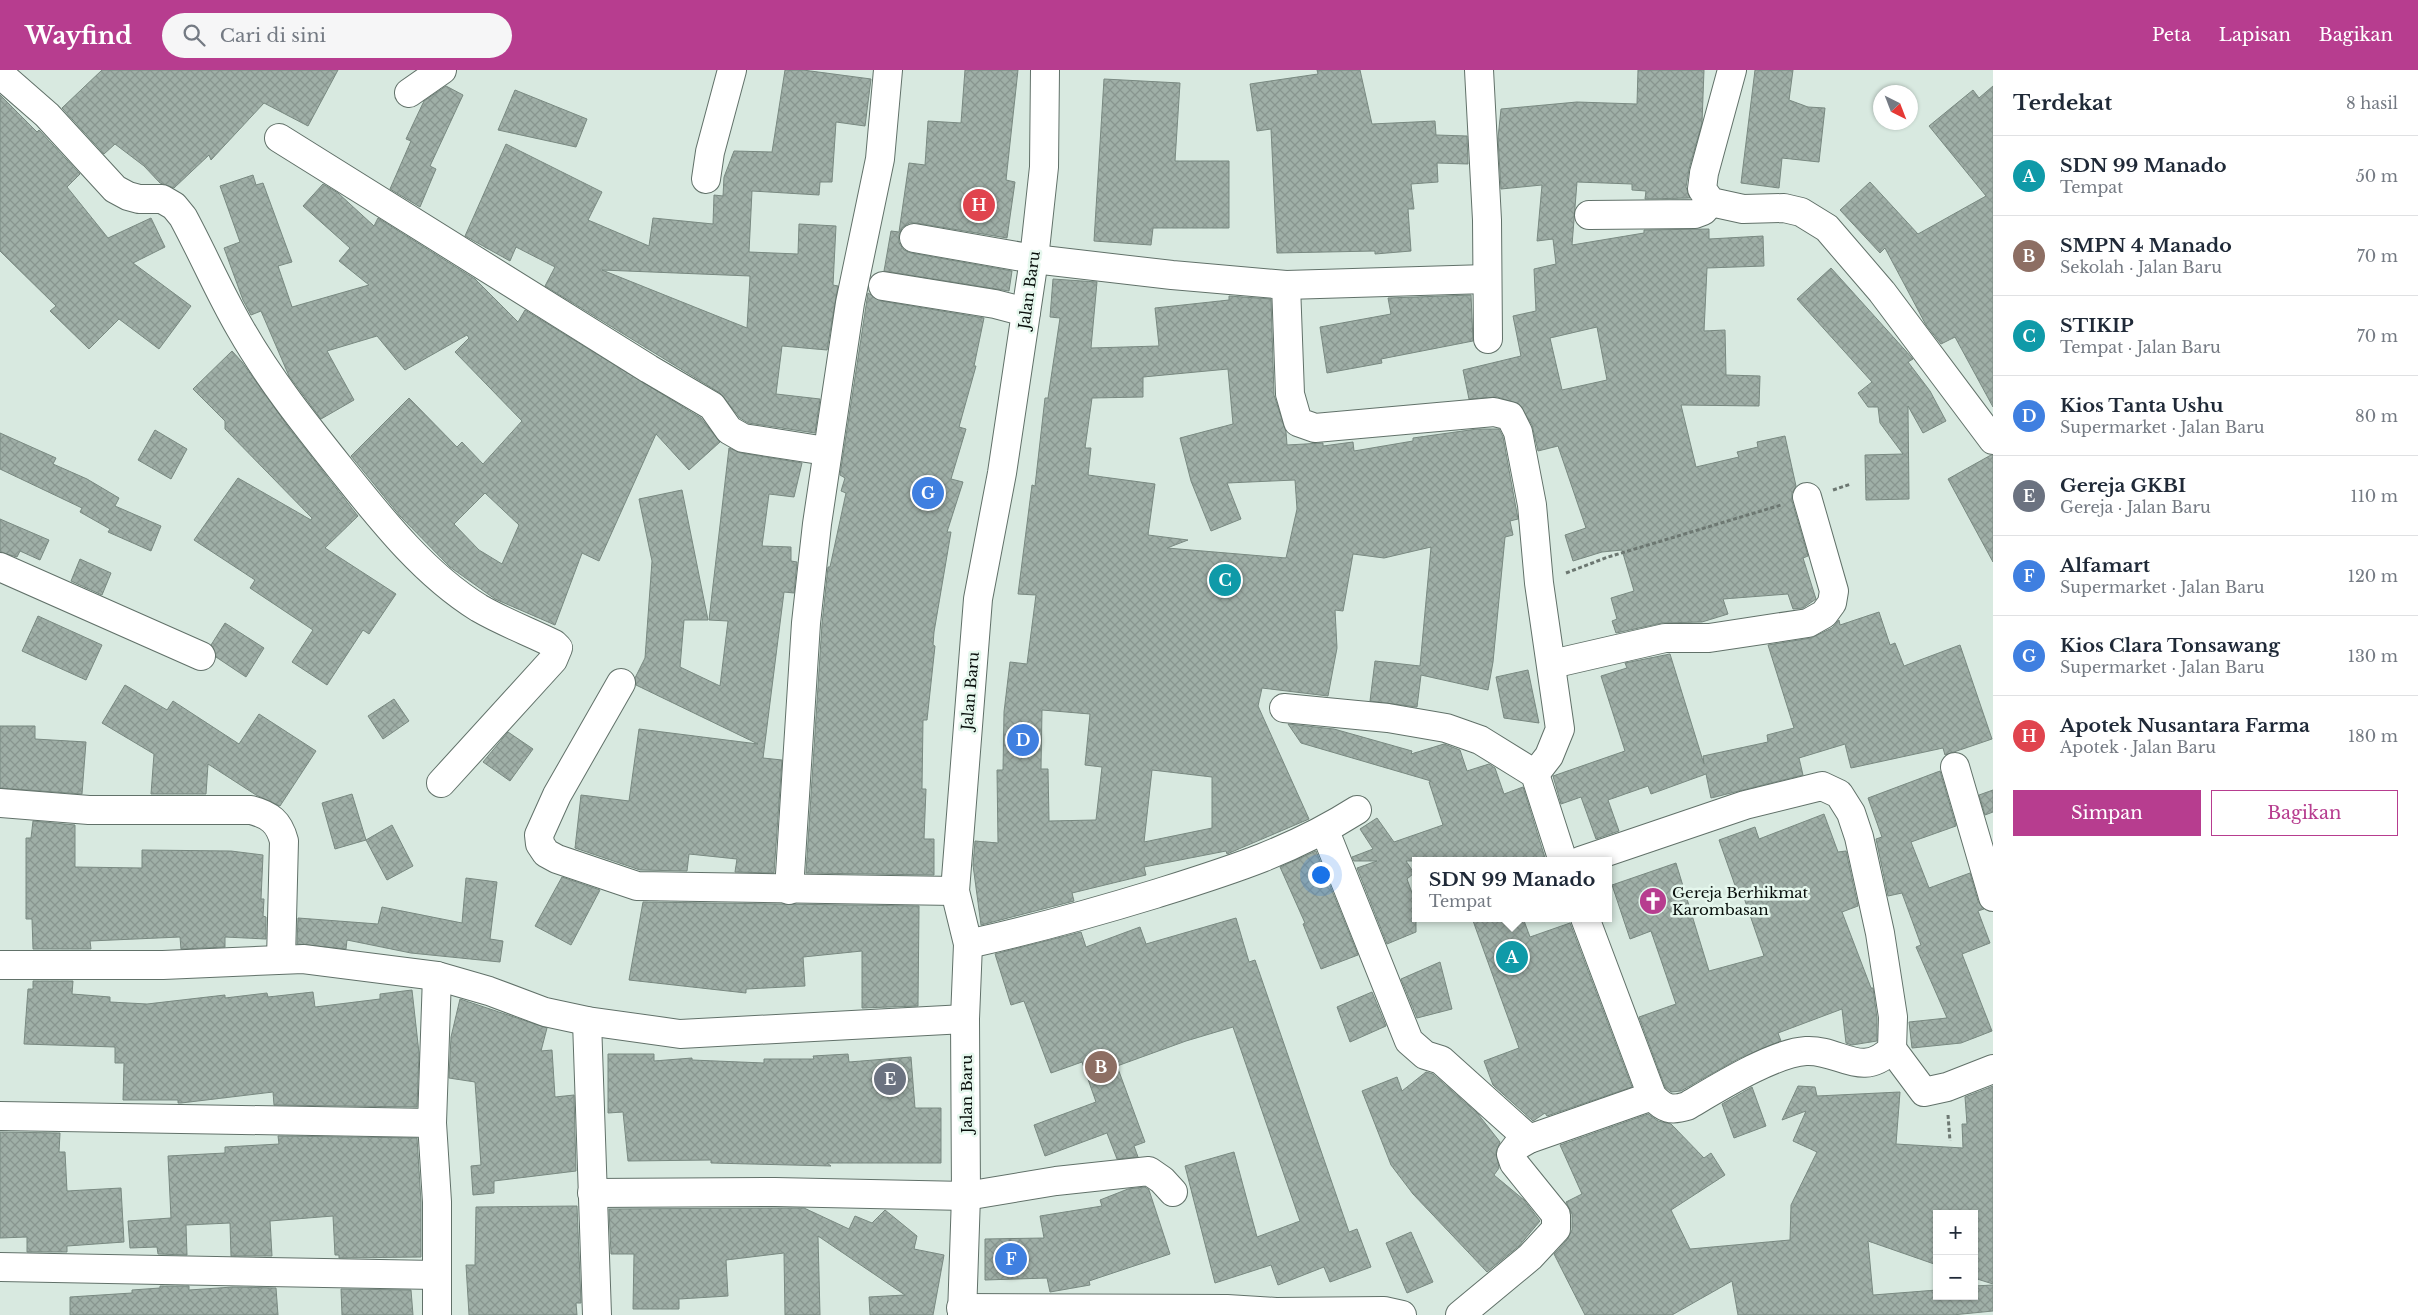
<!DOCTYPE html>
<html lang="id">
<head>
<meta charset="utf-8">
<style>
	body { margin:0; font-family:"Libre Baskerville",serif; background:#f6f6f7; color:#1f2937 }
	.controls { position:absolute; right:15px; bottom:15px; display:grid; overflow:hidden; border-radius:0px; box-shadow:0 1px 4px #0004 }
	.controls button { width:45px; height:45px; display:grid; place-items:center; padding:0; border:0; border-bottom:1px solid #e0e1e3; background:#fff; color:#1f2937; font:25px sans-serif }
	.compass { position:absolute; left:1873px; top:15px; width:45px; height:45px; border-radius:50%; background:#fff; box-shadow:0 1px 4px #0004; rotate:138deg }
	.you { position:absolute; left:1320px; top:804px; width:18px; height:18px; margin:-12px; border:4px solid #fff; border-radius:50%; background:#1a73e8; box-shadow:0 0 0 8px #1a73e833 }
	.badge { display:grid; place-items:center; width:32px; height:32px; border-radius:50%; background:#b73d8f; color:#fff; font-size:16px; font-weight:700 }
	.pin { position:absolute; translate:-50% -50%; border:2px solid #fff; box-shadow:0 1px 5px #0006 }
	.popup { position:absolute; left:1412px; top:787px; width:200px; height:65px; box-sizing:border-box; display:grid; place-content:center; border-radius:0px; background:#fff; filter:drop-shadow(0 1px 4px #0005); font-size:16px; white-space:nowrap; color:#747a83 }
	.popup b { font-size:19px; color:#1f2937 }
	.popup::after { content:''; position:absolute; left:50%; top:100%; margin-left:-10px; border:10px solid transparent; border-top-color:#fff }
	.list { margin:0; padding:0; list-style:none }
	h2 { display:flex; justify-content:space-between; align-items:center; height:65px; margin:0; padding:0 20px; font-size:21px }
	h2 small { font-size:16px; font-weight:400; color:#747a83 }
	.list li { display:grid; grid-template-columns:32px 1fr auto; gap:15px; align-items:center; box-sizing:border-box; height:80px; padding:0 20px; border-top:1px solid #e0e1e3 }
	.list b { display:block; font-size:19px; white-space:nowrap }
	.list p { margin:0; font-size:16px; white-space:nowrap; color:#747a83 }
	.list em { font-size:16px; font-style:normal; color:#747a83 }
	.actions { display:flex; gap:10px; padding:15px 20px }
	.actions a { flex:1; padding:11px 0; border:1px solid #b73d8f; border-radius:0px; text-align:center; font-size:18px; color:#b73d8f }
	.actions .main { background:#b73d8f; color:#fff }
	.icon { flex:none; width:28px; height:28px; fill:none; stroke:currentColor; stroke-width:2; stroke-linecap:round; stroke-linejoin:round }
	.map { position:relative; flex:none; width:1993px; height:1245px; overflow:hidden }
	header { display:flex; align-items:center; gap:30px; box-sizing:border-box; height:70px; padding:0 25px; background:#b73d8f; color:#fff }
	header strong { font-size:24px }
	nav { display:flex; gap:28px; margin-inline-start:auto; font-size:18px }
	.search { width:350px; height:45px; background:#f6f6f7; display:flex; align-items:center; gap:12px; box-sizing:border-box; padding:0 18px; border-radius:28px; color:#747a83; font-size:19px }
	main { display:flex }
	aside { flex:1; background:#fff }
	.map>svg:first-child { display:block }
</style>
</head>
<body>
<header>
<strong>Wayfind</strong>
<div class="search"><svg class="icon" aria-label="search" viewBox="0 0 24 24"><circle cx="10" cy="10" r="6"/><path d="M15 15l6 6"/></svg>Cari di sini</div>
<nav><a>Peta</a><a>Lapisan</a><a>Bagikan</a></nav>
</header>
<main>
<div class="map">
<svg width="1993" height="1245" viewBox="0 0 1993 1245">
	<defs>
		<pattern id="building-cross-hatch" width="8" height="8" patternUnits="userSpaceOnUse" patternTransform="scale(1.25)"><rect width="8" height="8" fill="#9fafa7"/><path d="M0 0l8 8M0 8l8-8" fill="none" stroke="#88958f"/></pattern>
	</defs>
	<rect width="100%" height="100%" fill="#d8e9e0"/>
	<!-- building -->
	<g fill="url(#building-cross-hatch)" stroke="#798981" fill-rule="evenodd">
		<polygon points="102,0 338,0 308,56 264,33 211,90 209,85 174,118 160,113 144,96 115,74 104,84 62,38"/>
		<path d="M785,0H803L871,9L865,56L836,52L832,112H820L819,125L752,121L749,182L798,184L799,154L836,156L833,215L838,216L827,280L782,276L776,324L820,329L815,363L748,353L740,348L720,323L545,216L555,197L516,177L510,191L465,166L506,74L602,122L588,150L649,176L653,148L713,154L714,125L723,126L724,107L734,81L772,82ZM602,200L750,206L747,258Z"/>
		<polygon points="965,0 1018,0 1006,110 1015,112 1007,168 916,153 909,153 902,158 899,165 899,173 904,180 911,183 1012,201 1009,221 884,201 891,161 899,162 909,93 925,95 928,51 961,53"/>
		<polygon points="1317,0 1360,0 1372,54 1435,51 1436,65 1467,66 1468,94 1437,93 1438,112 1411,114 1414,139 1408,139 1411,181 1375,184 1375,181 1277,183 1271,59 1257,61 1250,14 1318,4"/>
		<path d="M1638,0H1704L1702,53L1689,99L1686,117L1690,128L1645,129L1646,121L1632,120V114L1577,112L1572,175L1644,163V160L1709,159V169L1763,166L1764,196L1707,198L1704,261L1725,260L1726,305L1760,306L1759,336L1681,335L1696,397L1739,387L1737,382L1758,377L1757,372L1785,366L1796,416L1792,423V431L1808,486L1803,488L1816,529L1803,538L1793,539L1788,524L1723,529L1728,544L1702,552L1662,553L1616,563L1612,551L1617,549L1611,528L1634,521L1622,480L1602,482L1573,491L1565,465L1586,458L1558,376L1538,381L1532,355L1519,334L1497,327L1469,329L1463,300L1521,286L1513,246L1536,241L1534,199L1556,194L1553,169L1537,171L1542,115L1501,119L1498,68L1501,39L1577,32L1637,34ZM1597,257L1607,310L1562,320L1550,268Z"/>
		<polygon points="1755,0 1793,0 1789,30 1808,37 1825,38 1819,92 1782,88 1779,118 1741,113"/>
		<polygon points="1104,9 1180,13 1175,91 1229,91 1229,158 1153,158 1151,175 1094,171"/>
		<polygon points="446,16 463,25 430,96 436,99 420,137 390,119 411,71 406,69 424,31"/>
		<polygon points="1993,16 1993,337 1955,267 1941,274 1926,255 1885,178 1880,183 1840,140 1870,112 1918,164 1986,126 1929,56 1973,20 1979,28"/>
		<polygon points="515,20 587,49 576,77 498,60"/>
		<polygon points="0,25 37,62 39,60 80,104 67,117 108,168 151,148 165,177 133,193 191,236 159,279 119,249 89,279 50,241 56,236 0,181"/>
		<path d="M253,105L256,115L263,113L292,192L278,196L292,237L369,215L339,191L350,178L303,136L323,114L338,123L374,156L378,148L475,209L518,252L525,240L701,348L720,372L689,400L656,364L599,491L582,483L555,555L495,529L450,497L400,446L351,386L409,328L457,377L462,372L483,394L522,351L455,282L469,268L467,265L405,300L377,266L327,281L354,330L321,349L289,306L261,241L251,245L243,230L224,178L240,172L220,116ZM485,423L519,455L502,494L479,480L454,454Z"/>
		<polygon points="1831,198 1913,289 1908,292 1930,321 1946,351 1923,363 1908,336 1909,429 1866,430 1865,385 1903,384 1880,353 1878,337 1868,337 1858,323 1872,312 1797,229"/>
		<path d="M1053,209L1097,212L1091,278L1159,276L1155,238L1229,230V226L1271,229L1274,325L1286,362L1287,375L1323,373V376L1353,372L1354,381L1413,371V368L1477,359H1499L1503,367L1518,449L1510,451L1513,465L1505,467L1493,592L1488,620L1421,605L1417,637L1370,631L1375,591L1420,596L1431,477L1384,488L1353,484L1343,541L1335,540L1337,578L1328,626L1262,618L1258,636L1309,749L1227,784L1226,781L1144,797L1146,805L1072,823L1074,831L981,855L973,795L975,771L998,773L997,700H1003L1004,642L1010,592L1027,594L1036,525L1018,524L1032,415L1035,416L1045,328H1048L1060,248L1050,247ZM1228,299L1233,354L1180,368L1191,411L1211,461L1241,449L1227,413L1295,410L1297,439L1286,488L1167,478L1188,470L1148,465L1155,414L1088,405L1091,378H1085L1092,328L1143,327V307ZM1042,640L1090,644L1085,695L1102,697L1096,750L1049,751L1048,699H1041ZM1152,700L1212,707V758L1144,772Z"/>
		<polygon points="868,223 881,231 984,248 974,296 976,296 959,357 966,359 951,409 963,412 947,462 951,462 934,562 933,575 935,576 927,650 923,650 922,719 926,719 924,769 934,769 934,805 806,803 822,554 828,497 830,497 846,423 841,421 845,408 840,405"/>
		<polygon points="1471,225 1473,271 1381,289 1382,293 1327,303 1320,257 1391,244 1388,228"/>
		<polygon points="232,281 242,292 289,358 358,446 325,478 396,524 369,564 363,560 327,615 292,592 313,560 250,518 255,510 194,470 238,408 311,450 312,448 225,359 225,351 193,319"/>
		<polygon points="155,360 187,379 171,409 138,390"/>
		<polygon points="0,363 56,388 53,394 87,409 119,428 115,436 161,456 151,481 108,462 110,459 80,442 82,438 0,399"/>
		<polygon points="729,378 741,383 802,393 794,427 769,424 762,476 791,477 791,491 797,492 794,523 784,522 763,688 782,690 774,803 735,802 737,789 689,784 687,801 640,800 575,778 581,725 629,731 639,659 758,674 636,615 635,608 645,588 652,491 639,429 682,420 708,550 684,550 680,597 720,616 728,551 709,550"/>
		<polygon points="1991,385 1993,385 1993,492 1948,409"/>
		<polygon points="0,449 49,470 40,490 20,481 17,487 0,482"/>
		<polygon points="80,489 111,503 102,525 71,511"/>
		<polygon points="1879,542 1890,575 1895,573 1904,596 1960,575 1992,669 1945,685 1943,678 1851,698 1845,674 1799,688 1803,705 1711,728 1706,704 1651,724 1648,716 1608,730 1619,761 1596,769 1581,727 1561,734 1553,706 1625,681 1601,606 1627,598 1625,593 1670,584 1704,694 1703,686 1768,672 1767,665 1794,658 1768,575 1811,568 1832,558 1839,550 1840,555"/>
		<polygon points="38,546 102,575 86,610 22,581"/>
		<polygon points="225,553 264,578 246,607 216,587 211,575"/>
		<polygon points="1528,600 1539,653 1504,648 1496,607"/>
		<polygon points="125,615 167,640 173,631 239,674 259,644 316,681 280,736 256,725 208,694 206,724 151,724 154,684 102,653"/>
		<polygon points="394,629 409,651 383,669 368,646"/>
		<polygon points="1288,654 1334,659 1412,681 1411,684 1444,674 1460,680 1467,701 1489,694 1495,698 1504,724 1523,717 1546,791 1406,791 1414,803 1407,809 1416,834 1416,862 1387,874 1357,798 1377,791 1354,791 1352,787 1373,779 1360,759 1377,748 1394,772 1443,755 1429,712 1431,711 1301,673"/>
		<polygon points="0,656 35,656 35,669 86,672 82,724 0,718"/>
		<polygon points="508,662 533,679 510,711 483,692"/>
		<polygon points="1940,701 1956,756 1911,772 1929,818 1970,803 1978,831 1984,839 1978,841 1990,873 1962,884 1992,961 1961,973 1912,978 1909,952 1947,948 1916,877 1921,875 1902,823 1888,826 1876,769 1882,767 1868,728"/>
		<polygon points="1993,720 1993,742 1985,745 1979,725"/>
		<polygon points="352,724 366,770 335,779 322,733"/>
		<polygon points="1824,744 1838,782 1846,781 1858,836 1842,842 1871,918 1873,918 1877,948 1877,971 1852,975 1846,973 1842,939 1778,963 1781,971 1738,989 1681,1021 1671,1022 1665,1017 1639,947 1676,934 1651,861 1630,869 1612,815 1676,793 1709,901 1764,886 1741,819 1737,821 1719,770 1755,757 1759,769"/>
		<polygon points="33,751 75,755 75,797 142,798 142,780 231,781 263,785 261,829 264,829 263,846 266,847 266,869 225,867 225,877 181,879 180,867 90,871 91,879 33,879 32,849 26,849 26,768 31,768"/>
		<polygon points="392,755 413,796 387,810 366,770"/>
		<polygon points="1316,781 1358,885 1321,899 1303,854 1305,853 1280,797"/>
		<polygon points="562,807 600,820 571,875 535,856"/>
		<polygon points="466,808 497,812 490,869 503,871 500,892 411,883 347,870 346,879 297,874 298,848 378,854 382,837 462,853"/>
		<polygon points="643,832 919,836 918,936 862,938 862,881 803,887 805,916 746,919 746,923 629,910"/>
		<polygon points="1236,848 1249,892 1255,890 1349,1162 1357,1159 1371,1197 1330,1212 1324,1197 1278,1215 1271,1195 1215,1213 1185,1096 1234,1082 1257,1167 1300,1151 1233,957 1186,971 1117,996 1145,1072 1134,1076 1138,1087 1117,1089 1107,1063 1045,1086 1034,1055 1096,1032 1082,992 1051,1003 1024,931 1011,935 995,884 1081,862 1086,877 1140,857 1146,874"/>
		<polygon points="1472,848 1523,848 1530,867 1570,853 1632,1017 1547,1046 1545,1043 1533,1051 1493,1015 1484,991 1519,978"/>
		<polygon points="1440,892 1452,939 1417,948 1401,909"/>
		<polygon points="33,911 73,911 72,924 110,927 110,932 147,934 225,925 225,928 267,923 268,927 313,922 315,937 380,929 380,924 412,920 419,983 417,1037 274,1035 273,1022 181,1033 178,1033 178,1030 123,1030 124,993 115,993 115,977 24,974 28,919 33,919"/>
		<polygon points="1372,922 1386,956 1350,972 1337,937"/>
		<polygon points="460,929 547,958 541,981 552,980 555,1027 574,1025 576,1101 494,1111 494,1123 473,1125 471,1096 481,1095 475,1012 449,1008 451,967"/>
		<polygon points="608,984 654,984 654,991 692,988 692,990 764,993 764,989 814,989 813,986 848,984 849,992 911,987 915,1038 941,1038 941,1093 827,1093 831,1096 711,1093 711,1090 628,1091 623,1042 608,1043"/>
		<polygon points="1426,1002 1433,1004 1478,1044 1500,1072 1496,1082 1499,1098 1494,1105 1524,1130 1540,1151 1519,1176 1487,1202 1413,1124 1391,1095 1362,1021 1397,1007 1402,1021"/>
		<polygon points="1798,1016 1815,1017 1817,1026 1900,1022 1896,1074 1963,1078 1962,1054 1967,1054 1965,1027 1993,1016 1993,1214 1974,1208 1974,1144 1937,1144 1937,1195 1868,1171 1873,1225 1937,1220 1937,1226 1974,1226 1974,1216 1993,1215 1993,1241 1952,1245 1738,1245 1732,1211 1672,1245 1585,1245 1554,1184 1567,1170 1572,1160 1572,1144 1566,1132 1582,1124 1560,1075 1648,1044 1658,1051 1671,1054 1704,1088 1711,1083 1725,1105 1671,1140 1690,1179 1790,1170 1791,1135 1817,1082 1793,1071 1806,1041 1782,1050"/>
		<polygon points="1752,1017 1766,1056 1734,1068 1722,1034"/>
		<polygon points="0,1062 60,1063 59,1082 65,1082 67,1121 121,1118 124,1172 67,1176 67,1182 27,1182 27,1167 0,1168"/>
		<polygon points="278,1066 417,1068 421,1132 421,1187 339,1188 339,1185 335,1185 333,1146 270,1151 272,1186 231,1186 230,1153 186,1155 187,1185 158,1184 157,1177 130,1178 128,1151 171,1148 168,1086 225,1083 225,1077 279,1074"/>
		<polygon points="1145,1117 1149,1120 1170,1184 1089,1211 1090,1215 1050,1222 1047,1208 985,1210 985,1169 1044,1168 1040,1146 1102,1136 1100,1130 1128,1119"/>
		<polygon points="577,1136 581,1233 576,1233 577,1245 469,1245 466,1195 475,1195 476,1137"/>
		<polygon points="775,1138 804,1138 849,1159 855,1146 872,1153 885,1140 917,1166 914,1179 944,1185 933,1245 870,1245 869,1227 905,1225 818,1166 820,1245 785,1245 784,1183 726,1190 728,1226 679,1229 679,1239 633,1239 634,1184 611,1184 609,1139"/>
		<polygon points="1411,1162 1433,1212 1407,1223 1386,1173"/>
		<polygon points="160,1216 189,1216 189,1220 233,1217 276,1218 278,1245 70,1245 70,1227 132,1223 132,1220 160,1218"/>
		<polygon points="341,1219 411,1220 413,1245 342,1245"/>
	</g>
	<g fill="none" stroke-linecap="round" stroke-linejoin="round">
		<defs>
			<g id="minor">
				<polyline points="1479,0 1487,150 1488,269"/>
				<polyline points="1732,0 1704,103 1702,119 1711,132 1743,139 1784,138 1801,142 1827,158 1882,222 1993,370"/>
				<path d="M0,4L47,45L115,119L128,126L139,129H162L174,136L183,147C203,184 219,222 240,258C269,309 305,354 341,399C381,449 424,504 479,538C503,552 530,562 554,574L558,578L553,590L441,713"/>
				<polyline points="409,23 442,0"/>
				<polyline points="279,68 649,299 712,336 729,360 743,368 826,381"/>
				<polyline points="706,109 710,82 732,0"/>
				<polyline points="1589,145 1695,144 1703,141 1711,132"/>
				<polyline points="914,168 1034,189 1172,205 1286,215 1290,324 1298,352 1315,358 1494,342 1510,346 1518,362 1532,435 1539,513 1560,659 1549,686 1535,704"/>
				<polyline points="1286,215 1487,209"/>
				<polyline points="883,216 995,234 1026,242"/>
				<polyline points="0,497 201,586"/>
				<polyline points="1552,594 1665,568 1709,568 1808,553 1824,544 1832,533 1834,521 1807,427"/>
				<polyline points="621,613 557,725 539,765 540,774 546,783 557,789 637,816 955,821"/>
				<polyline points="1284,638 1388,648 1446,658 1480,670 1535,704 1563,791"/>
				<polyline points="1955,697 1993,827"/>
				<path d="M0,733L89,740H251C270,745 279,752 284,771L281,889"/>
				<polyline points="1325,761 1409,971 1425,985 1441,990 1529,1069"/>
				<path d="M1580,791L1745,735L1822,716L1839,724L1851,743L1859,767L1880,863L1893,947L1892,979C1861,1010 1840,979 1806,981C1773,983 1716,1019 1687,1036C1671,1041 1664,1039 1652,1026L1585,848"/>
				<polyline points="789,820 806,553 817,454 850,233 880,89 888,0"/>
				<path d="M968,874C1031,860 1093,843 1155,824C1228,801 1291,782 1357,740"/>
				<polyline points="0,895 163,895 303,889 437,906 489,921 545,942 587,951 680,964 965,949"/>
				<polyline points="437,906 432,1053 437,1132 437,1245"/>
				<polyline points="587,951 597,1245"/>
				<polyline points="1892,979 1924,1022 1947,1017 1993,999"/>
				<polyline points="0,1046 432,1053"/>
				<polyline points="592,1123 775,1122 966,1126 1056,1111 1149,1101 1162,1110 1173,1122"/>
				<polyline points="0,1197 436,1205"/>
				<polyline points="961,1238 1227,1239 1276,1242 1384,1241 1402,1245"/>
				<polyline points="962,1245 966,1126 965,949 968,874 955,821 978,529 1002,403 1034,189 1044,97 1045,0"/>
				<polyline points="1460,1245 1530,1187 1556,1159 1556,1145 1514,1093 1511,1084 1517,1076 1529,1069 1652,1026"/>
			</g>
		</defs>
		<!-- minor casing -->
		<use href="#minor" stroke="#617169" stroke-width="30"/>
		<!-- path -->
		<g stroke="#6c7771" stroke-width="3" stroke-dasharray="4 2.5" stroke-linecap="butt">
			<polyline points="1833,420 1851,414"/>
			<polyline points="1566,503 1608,487 1781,435"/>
			<polyline points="1948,1045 1950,1071"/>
		</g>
		<!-- minor -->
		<use href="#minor" stroke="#fff" stroke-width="28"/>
	</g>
	<!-- icons -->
	<defs>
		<symbol id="church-disc" viewBox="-11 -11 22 22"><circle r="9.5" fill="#b73d8f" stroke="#e5f7ed"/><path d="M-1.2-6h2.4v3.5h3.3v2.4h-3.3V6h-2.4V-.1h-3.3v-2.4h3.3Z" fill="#fff"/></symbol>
	</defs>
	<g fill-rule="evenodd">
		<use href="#church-disc" x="1637" y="815" width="32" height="32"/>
	</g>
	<g text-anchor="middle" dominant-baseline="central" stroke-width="5" stroke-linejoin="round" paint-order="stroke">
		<!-- street labels -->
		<g font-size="15" fill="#090f0c" stroke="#e5f7ed">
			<text transform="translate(1029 220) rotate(-82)">Jalan Baru</text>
			<text transform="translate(970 621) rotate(-85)">Jalan Baru</text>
			<text transform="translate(966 1024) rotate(-90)">Jalan Baru</text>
		</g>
		<!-- poi labels -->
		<g font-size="15" fill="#090f0c" stroke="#e5f7ed" text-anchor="start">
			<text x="1672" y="822">Gereja Berhikmat<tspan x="1672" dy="17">Karombasan</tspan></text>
		</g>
	</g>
</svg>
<div class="controls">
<button>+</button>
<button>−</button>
</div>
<svg class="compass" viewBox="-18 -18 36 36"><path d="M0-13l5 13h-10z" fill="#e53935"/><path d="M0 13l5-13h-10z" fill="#747a83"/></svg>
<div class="you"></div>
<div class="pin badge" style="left:1512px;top:887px;background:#0f9aa8">A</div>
<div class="popup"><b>SDN 99 Manado</b>Tempat</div>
<div class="pin badge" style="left:1101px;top:997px;background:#8d6e63">B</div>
<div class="pin badge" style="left:1225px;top:510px;background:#0f9aa8">C</div>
<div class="pin badge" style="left:1023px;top:670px;background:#3f7fe0">D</div>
<div class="pin badge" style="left:890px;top:1009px;background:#6b7280">E</div>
<div class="pin badge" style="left:1011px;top:1189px;background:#3f7fe0">F</div>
<div class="pin badge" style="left:928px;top:423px;background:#3f7fe0">G</div>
<div class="pin badge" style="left:979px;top:135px;background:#e0444e">H</div>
</div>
<aside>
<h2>Terdekat<small>8 hasil</small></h2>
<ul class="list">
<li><span class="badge" style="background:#0f9aa8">A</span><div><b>SDN 99 Manado</b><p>Tempat</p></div><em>50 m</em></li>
<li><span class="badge" style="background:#8d6e63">B</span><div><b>SMPN 4 Manado</b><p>Sekolah · Jalan Baru</p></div><em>70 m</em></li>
<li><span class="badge" style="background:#0f9aa8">C</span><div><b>STIKIP</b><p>Tempat · Jalan Baru</p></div><em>70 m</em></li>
<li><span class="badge" style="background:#3f7fe0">D</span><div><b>Kios Tanta Ushu</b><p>Supermarket · Jalan Baru</p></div><em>80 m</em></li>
<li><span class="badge" style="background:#6b7280">E</span><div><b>Gereja GKBI</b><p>Gereja · Jalan Baru</p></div><em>110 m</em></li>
<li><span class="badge" style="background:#3f7fe0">F</span><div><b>Alfamart</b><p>Supermarket · Jalan Baru</p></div><em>120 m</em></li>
<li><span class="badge" style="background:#3f7fe0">G</span><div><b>Kios Clara Tonsawang</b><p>Supermarket · Jalan Baru</p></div><em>130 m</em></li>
<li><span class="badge" style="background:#e0444e">H</span><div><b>Apotek Nusantara Farma</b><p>Apotek · Jalan Baru</p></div><em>180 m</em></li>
</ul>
<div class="actions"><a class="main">Simpan</a><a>Bagikan</a></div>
</aside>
</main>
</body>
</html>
